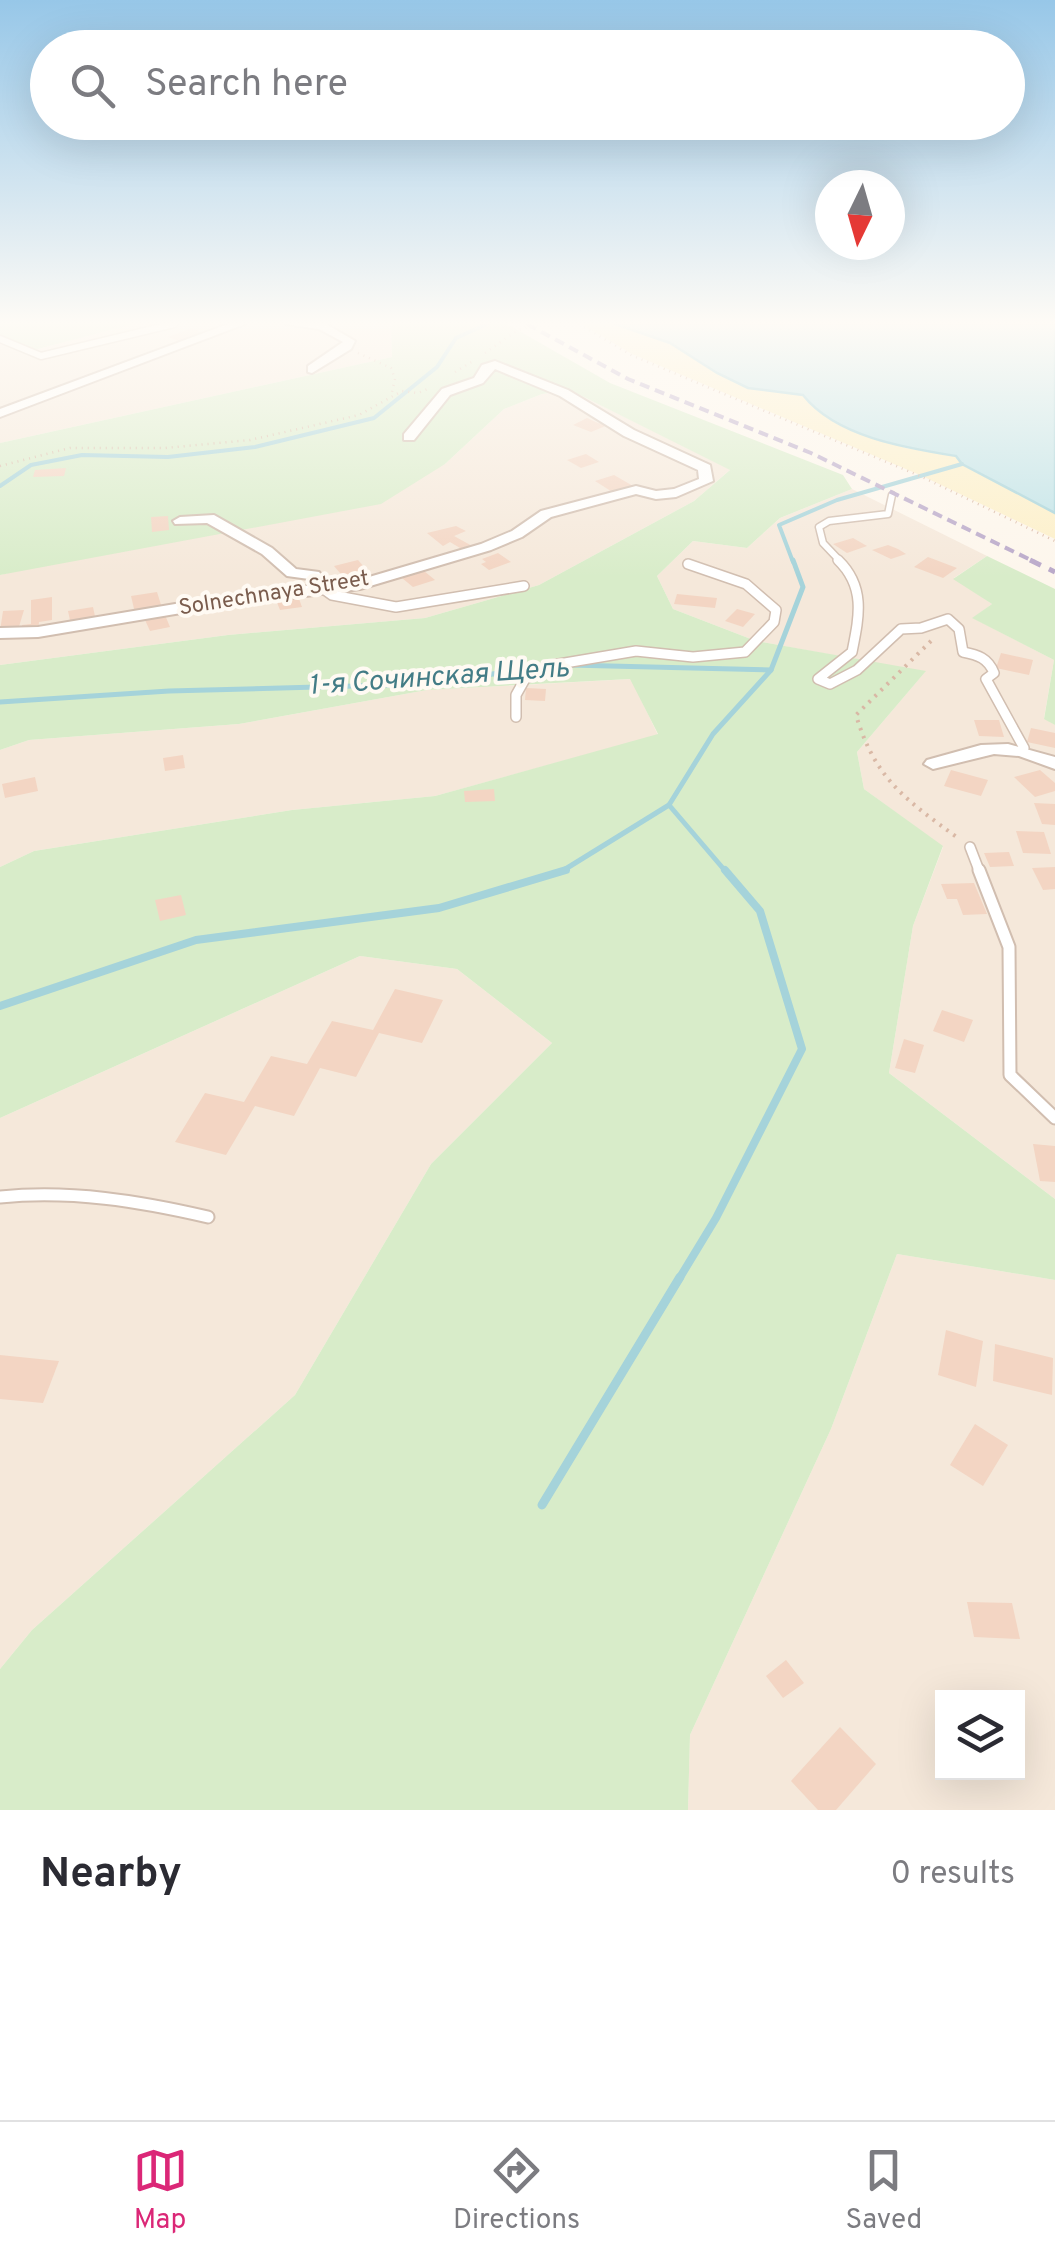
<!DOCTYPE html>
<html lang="en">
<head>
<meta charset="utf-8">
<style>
	body { margin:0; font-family:Overpass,sans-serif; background:#f2f2f3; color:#2b2b33 }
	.controls { position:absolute; right:30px; bottom:30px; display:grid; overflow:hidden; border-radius:0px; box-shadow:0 10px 40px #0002 }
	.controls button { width:90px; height:90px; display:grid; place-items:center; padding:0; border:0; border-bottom:2px solid #e1e1e2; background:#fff; color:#2b2b33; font:50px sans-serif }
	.compass { position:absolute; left:815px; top:170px; width:90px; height:90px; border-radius:50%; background:#fff; box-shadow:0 10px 40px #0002; rotate:185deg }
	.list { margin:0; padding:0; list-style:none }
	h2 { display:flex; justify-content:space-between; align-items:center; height:130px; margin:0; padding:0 40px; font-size:42px }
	h2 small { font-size:32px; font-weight:400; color:#7c7c81 }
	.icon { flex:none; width:55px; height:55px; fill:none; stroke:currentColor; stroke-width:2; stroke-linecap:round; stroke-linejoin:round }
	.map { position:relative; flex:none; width:1055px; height:1810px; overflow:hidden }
	.search { position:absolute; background:#fff; box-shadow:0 10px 40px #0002; left:30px; right:30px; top:30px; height:110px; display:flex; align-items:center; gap:25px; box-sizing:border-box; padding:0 35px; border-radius:55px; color:#7c7c81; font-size:38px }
	.sheet { height:310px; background:#fff }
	nav { display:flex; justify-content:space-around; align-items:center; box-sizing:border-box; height:140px; border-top:2px solid #e1e1e2; background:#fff; font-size:28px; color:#7c7c81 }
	nav a { display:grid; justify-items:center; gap:5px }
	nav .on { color:#db2777 }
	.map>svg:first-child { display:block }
</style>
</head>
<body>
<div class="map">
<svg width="1055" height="1810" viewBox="0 0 1055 1810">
	<rect width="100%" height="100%" fill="#fdf6ec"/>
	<!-- residential -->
	<g fill="#f5e8da" fill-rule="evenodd">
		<polygon points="134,324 391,324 392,357 0,443 0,335 34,350"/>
		<polygon points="570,390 731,469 694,501 539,585 425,618 228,635 0,665 0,575 445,464 504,409 542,394"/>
		<polygon points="852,489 987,556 954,578 992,604 973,618 1054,660 1044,718 1055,725 1055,1199 889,1073 913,926 943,847 864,789 857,752 925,672 756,641 673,609 657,576 693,541 747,548 780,518"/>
		<polygon points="631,679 658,735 435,796 292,810 34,851 0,867 0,750 29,740 239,724 427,690"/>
		<polygon points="360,956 457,969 552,1043 431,1164 295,1395 32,1630 0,1669 0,1118"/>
		<path d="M897,1254L1055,1280V1810H688L690,1735L831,1429ZM942,1698H1018V1772H942Z"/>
	</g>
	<!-- green -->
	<g fill="#d8ecc9">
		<polygon points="0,324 134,324 34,350 0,335"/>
		<polygon points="391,324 507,324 610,383 843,475 852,489 780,518 747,548 693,541 657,576 673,609 756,641 926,671 857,752 864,789 943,846 913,926 889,1073 1055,1199 1055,1280 897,1254 831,1429 690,1735 688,1810 0,1810 0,1669 32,1630 295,1395 431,1164 552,1043 457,969 360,956 0,1118 0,867 34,851 292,810 435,796 658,734 630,679 427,690 239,724 29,740 0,750 0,665 228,635 425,618 539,585 694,501 730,470 570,390 542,394 504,409 445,464 381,504 0,575 0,443 392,357"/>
		<polygon points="987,556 1055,589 1055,725 1044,719 1054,660 972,618 992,604 953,579"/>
	</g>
	<!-- sand -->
	<polygon fill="#fcefc7" points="581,324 615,324 670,343 717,373 748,388 803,395 905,448 956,456 962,465 1055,513 1055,539 920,475 632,354"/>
	<!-- water -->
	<path fill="#bfe3e8" stroke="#a5d3da" stroke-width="2.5" d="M615,324H1055V513L962,464L956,456C906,448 836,437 803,395L748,388L717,373L670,343Z"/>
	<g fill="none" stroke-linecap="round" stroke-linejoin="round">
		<!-- stream-far3 -->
		<g stroke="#a5d3da" stroke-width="4">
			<polyline points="0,486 31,465 82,455 168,457 255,447 374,418 437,367 456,338 487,324"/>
			<polyline points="793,562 779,525 837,500 962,464"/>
		</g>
		<!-- stream-far2 -->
		<g stroke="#a5d3da" stroke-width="5">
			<polyline points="569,665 771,670 803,587 793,560"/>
			<polyline points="0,702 169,691 426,684 546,666"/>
			<polyline points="559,873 669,805"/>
			<polyline points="727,873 669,805 713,734 771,670"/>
		</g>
		<!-- stream-far1 -->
		<g stroke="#a5d3da" stroke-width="8">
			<polyline points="0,1006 196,940 439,908 566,870"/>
			<polyline points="679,1279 716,1218 802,1049 760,911 725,870"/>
		</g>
		<!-- stream -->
		<polyline stroke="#a5d3da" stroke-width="9" points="542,1505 680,1277"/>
	</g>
	<!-- building -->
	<g fill="#f3d5c3">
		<polygon points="192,328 205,334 181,342 168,337"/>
		<polygon points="587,418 598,423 608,425 591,432 573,425"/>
		<polygon points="586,454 599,462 581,468 567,460"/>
		<polygon points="66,468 64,476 33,477 35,470"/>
		<polygon points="614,475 633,486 614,493 595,481"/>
		<polygon points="168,516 169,530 152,532 151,517"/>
		<polygon points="456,526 466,531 454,536 474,547 465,551 450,542 443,546 427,533"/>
		<polygon points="853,538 867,546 847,553 833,544"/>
		<polygon points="888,545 898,549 906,554 891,559 872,550"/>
		<polygon points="498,553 511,562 489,570 481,564 486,562 482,559"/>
		<polygon points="928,557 957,568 943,578 914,567"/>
		<polygon points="358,560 370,574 346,580 334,566"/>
		<polygon points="424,571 435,580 413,587 402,578"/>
		<polygon points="157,592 162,608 135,613 131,596"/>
		<polygon points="677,594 717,598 715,608 674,604"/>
		<polygon points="298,596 302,607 280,610 276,600"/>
		<polygon points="52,597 52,620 39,622 38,630 22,632 22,625 31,624 31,600"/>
		<polygon points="93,607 96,621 71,625 68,611"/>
		<polygon points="737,609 755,614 743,627 725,621"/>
		<polygon points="24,610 18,630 0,631 3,611"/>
		<polygon points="165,615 170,627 150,631 145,620"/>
		<polygon points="1001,653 1033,660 1029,675 996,668"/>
		<polygon points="526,688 546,689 545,701 525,700"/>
		<polygon points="974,720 999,720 1004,737 979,736"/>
		<polygon points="1031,728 1055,733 1055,748 1027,742"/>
		<polygon points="183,755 185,768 165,771 163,758"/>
		<polygon points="951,770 988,780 981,796 944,786"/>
		<polygon points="1040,770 1055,783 1055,791 1035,797 1014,777"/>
		<polygon points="35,777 38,791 5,798 2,784"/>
		<polygon points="494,789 495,801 465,802 464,791"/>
		<polygon points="1034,803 1055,804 1055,825 1042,824"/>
		<polygon points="1016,831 1044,832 1051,854 1023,853"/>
		<polygon points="1009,852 1014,866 990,867 984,853"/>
		<polygon points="1055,867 1055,889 1043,890 1032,868"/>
		<polygon points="974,883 987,914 963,915 957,899 947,899 941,884"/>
		<polygon points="181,895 186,915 160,921 155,900"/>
		<polygon points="395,989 443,1000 422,1043 379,1033 356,1077 320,1068 294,1116 255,1106 226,1155 175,1142 205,1093 244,1102 271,1056 307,1064 332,1021 373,1030"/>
		<polygon points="942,1010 973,1020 964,1042 933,1031"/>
		<polygon points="904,1039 924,1045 915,1073 895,1068"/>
		<polygon points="1033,1144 1055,1146 1055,1182 1040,1181"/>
		<polygon points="946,1330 983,1341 976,1387 938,1375"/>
		<polygon points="995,1344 1053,1358 1052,1395 993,1381"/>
		<polygon points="0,1355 59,1361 43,1403 0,1399"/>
		<polygon points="975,1424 1008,1445 983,1486 950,1465"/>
		<polygon points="967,1602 1012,1603 1020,1639 974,1637"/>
		<polygon points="786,1660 804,1683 783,1698 766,1676"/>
		<polygon points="840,1727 876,1764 836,1810 818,1810 791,1781"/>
	</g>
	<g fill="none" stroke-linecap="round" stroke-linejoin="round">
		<defs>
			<g id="lane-far2">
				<polyline points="0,339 41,356 174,324"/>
				<polyline points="841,562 823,543 819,527 829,521 888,514 892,495"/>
			</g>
			<g id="lane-far1">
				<path d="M838,560C866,587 859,617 852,652L818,679L830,684L857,670L901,629L921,628L948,619L959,629L963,652C978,655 988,658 994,673L986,679L1024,748"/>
				<polyline points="325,590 332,595 396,607 524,586"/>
				<polyline points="516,717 516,695 525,679 553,665 636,651 693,657 745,652 774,622 776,610 746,584 688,564"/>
				<polyline points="970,847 980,873"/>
			</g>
			<g id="lane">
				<polyline points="979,870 1009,947 1010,1075 1055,1118"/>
				<path d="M0,1197C71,1190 139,1201 208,1217"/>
			</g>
			<g id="street">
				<polygon points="228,324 245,324 0,417 0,409"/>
				<polygon points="286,324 326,324 355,341 351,349 312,373 308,372 308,366 343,342 319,329"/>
				<polygon points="495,361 568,390 634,430 710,465 713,481 676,497 656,499 636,494 551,517 522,537 491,550 360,589 205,609 38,637 0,638 0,628 38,627 205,599 314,585 309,579 287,576 262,554 207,523 175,524 173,521 180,517 214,515 272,548 296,569 319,572 328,584 359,580 481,544 512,531 541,511 636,486 656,491 674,489 699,479 698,470 624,436 560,396 495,369 483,383 450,395 414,440 404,440 404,434 442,389 474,378 482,365"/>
				<polygon points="1008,744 1055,757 1055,769 1019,756 994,754 933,769 924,764 927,760 981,745"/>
			</g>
		</defs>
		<!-- lane-far2 casing -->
		<use href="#lane-far2" stroke="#d1beb0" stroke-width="9"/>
		<!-- lane-far1 casing -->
		<use href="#lane-far1" stroke="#d1beb0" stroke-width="12"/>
		<!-- lane casing -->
		<use href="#lane" stroke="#d1beb0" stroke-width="15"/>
		<!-- street casing -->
		<use href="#street" stroke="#d1beb0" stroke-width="4"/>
		<!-- path-far1 -->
		<g stroke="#d9b8a5" stroke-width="2.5" stroke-dasharray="1 5" stroke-linecap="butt">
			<polyline points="579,324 631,355 920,476 1055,541"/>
			<polyline points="358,353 391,368 395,379 391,396"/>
			<polyline points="485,353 518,330 542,324"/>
			<polyline points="455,372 473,361"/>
			<polyline points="0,466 70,448 165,448 250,440 359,415 402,391 418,393 430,388"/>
		</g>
		<!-- path -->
		<path stroke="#d9b8a5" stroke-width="4" stroke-dasharray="2.5 6" stroke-linecap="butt" d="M931,641L856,715C875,779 906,800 958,838"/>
		<!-- lane-far2 -->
		<use href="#lane-far2" stroke="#fff" stroke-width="6"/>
		<!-- lane-far1 -->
		<use href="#lane-far1" stroke="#fff" stroke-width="9"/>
		<!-- lane -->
		<use href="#lane" stroke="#fff" stroke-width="11"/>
		<!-- street -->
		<use href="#street" fill="#fff" fill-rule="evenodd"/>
		<!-- rail-far1 -->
		<polyline stroke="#b9a8c9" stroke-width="4" stroke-dasharray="10 6" stroke-linecap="butt" points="527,324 628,379 811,453 1035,562"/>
		<!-- rail -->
		<polyline stroke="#b9a8c9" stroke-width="5" stroke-dasharray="12 9" stroke-linecap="butt" points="1030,560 1055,572"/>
	</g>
	<!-- sky -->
	<linearGradient id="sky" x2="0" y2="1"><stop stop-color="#97c7e8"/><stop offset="0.56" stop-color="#fefbf6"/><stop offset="1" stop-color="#fefbf6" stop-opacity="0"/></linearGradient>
	<rect width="1055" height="577" fill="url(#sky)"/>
	<g text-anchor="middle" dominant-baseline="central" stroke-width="8" stroke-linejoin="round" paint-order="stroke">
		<!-- far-street labels -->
		<g font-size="22" fill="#7a5c4d" stroke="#fffaf3">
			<text transform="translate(274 594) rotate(-9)">Solnechnaya Street</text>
		</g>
		<!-- water labels -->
		<g font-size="28" font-style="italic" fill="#437c86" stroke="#fffaf3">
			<text transform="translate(439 678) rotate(-4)">1-я Сочинская Щель</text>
		</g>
	</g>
</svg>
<div class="controls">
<button><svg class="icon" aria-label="layers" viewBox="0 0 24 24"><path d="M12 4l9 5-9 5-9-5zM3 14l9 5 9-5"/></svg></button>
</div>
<svg class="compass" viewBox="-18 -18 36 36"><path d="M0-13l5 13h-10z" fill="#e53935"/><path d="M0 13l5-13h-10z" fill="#7c7c81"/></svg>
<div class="search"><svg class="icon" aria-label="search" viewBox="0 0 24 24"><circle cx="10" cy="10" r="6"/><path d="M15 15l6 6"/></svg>Search here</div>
</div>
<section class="sheet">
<h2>Nearby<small>0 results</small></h2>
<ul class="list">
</ul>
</section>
<nav>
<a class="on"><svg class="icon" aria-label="map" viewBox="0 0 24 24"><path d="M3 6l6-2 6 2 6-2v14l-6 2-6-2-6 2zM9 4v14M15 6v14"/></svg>Map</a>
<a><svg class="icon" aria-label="directions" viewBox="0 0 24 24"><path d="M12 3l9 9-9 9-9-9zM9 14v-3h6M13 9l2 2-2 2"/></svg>Directions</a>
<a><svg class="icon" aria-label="saved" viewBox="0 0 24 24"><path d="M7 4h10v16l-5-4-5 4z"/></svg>Saved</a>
</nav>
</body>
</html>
